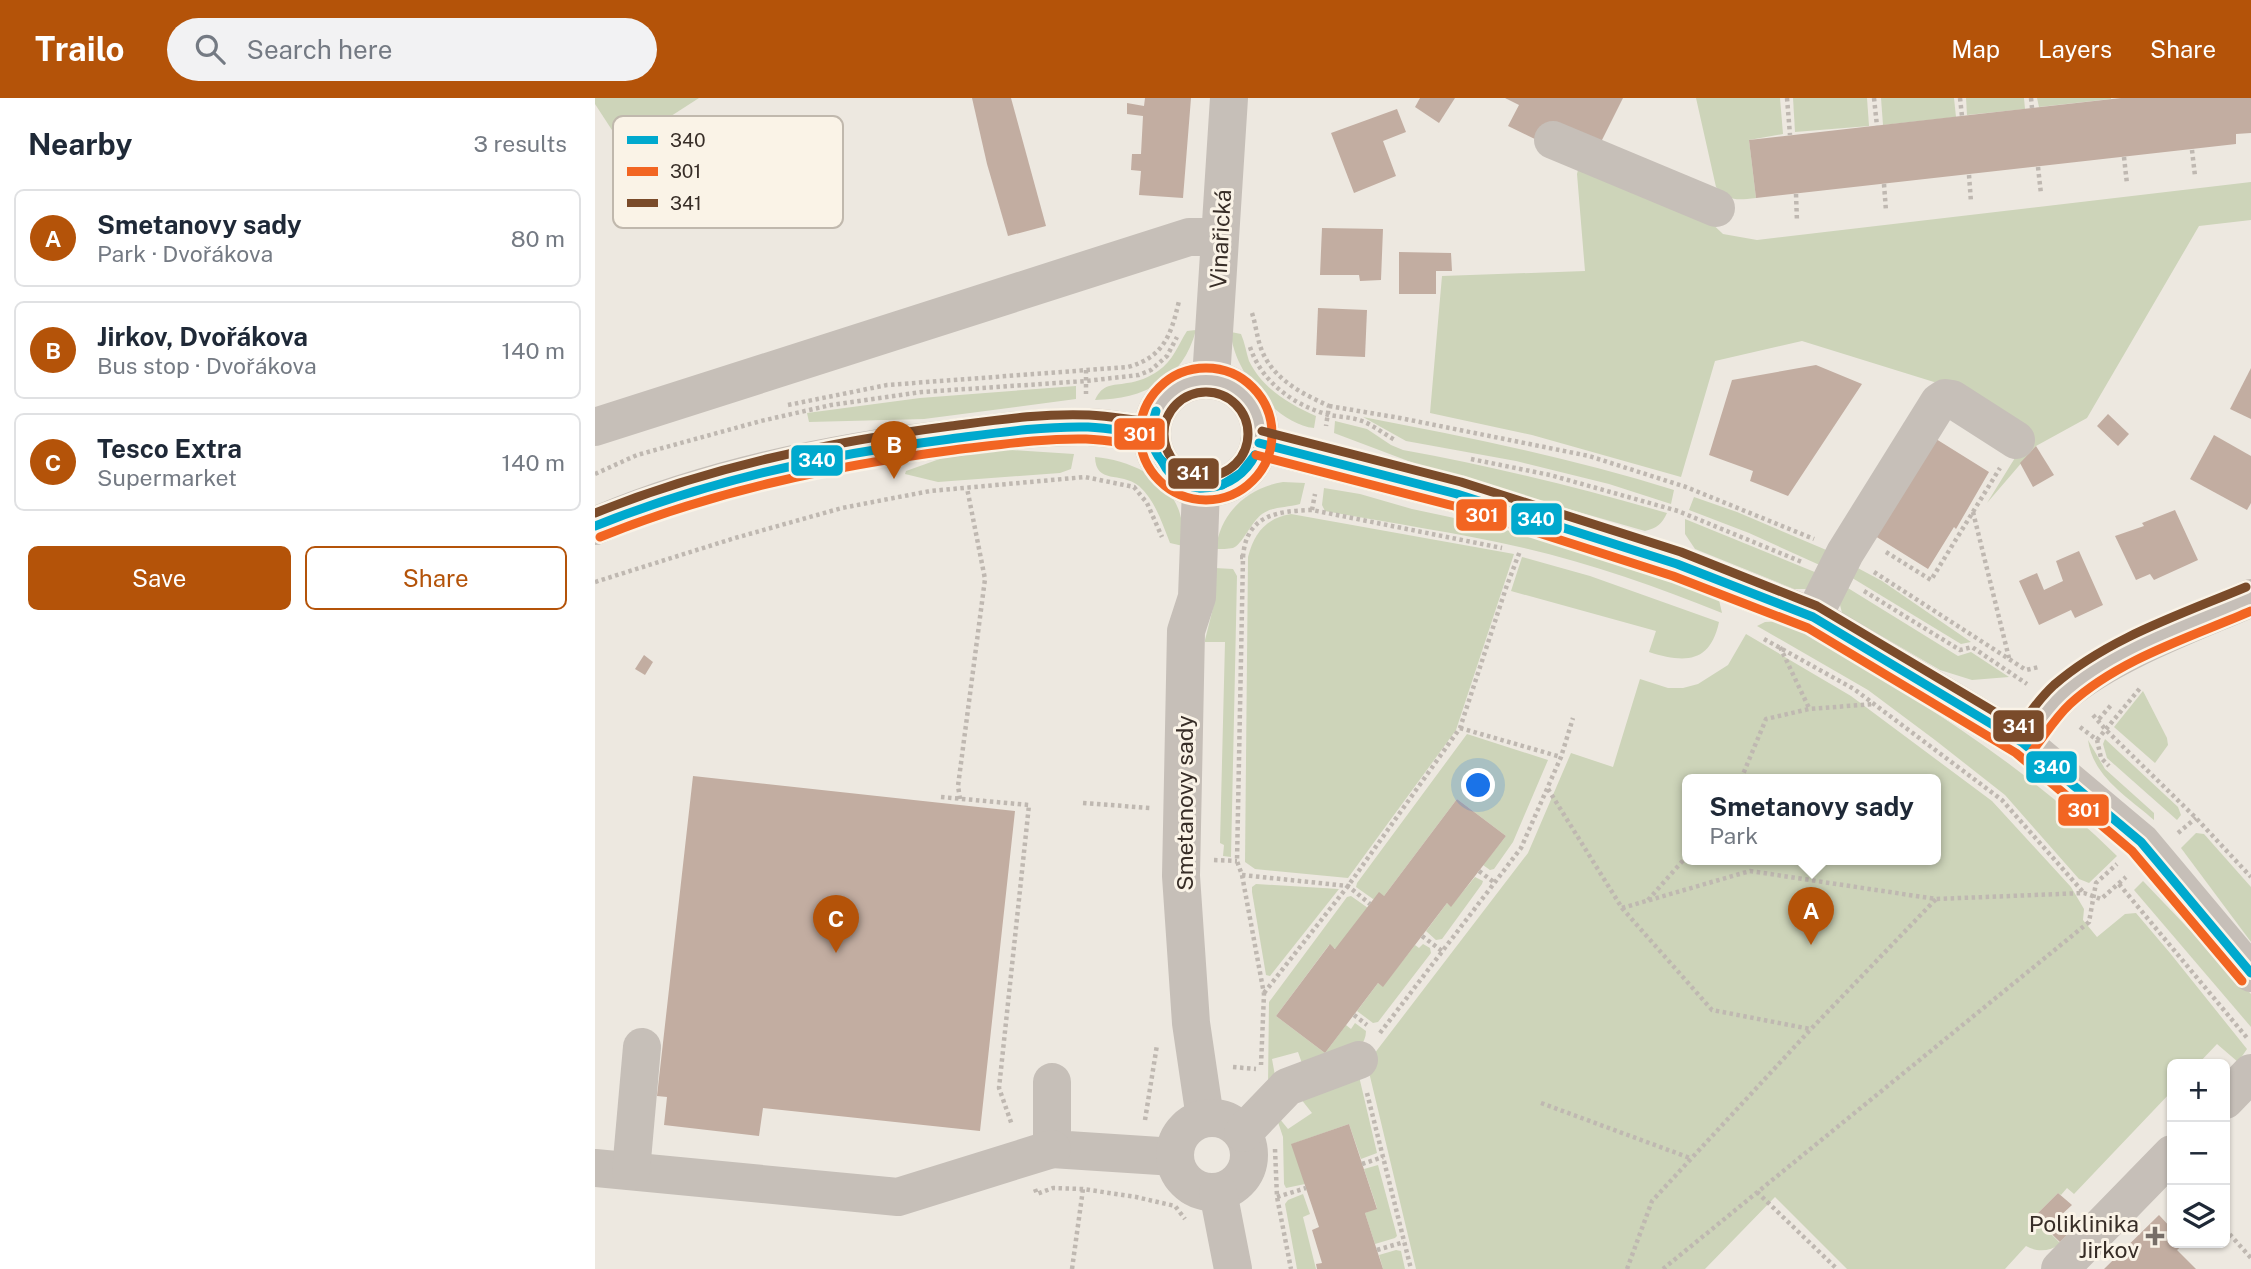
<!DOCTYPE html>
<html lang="en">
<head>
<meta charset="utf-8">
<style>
	body { margin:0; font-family:"Public Sans",sans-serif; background:#f2f2f3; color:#1f2937 }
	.controls { position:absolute; right:21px; bottom:21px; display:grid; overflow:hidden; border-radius:10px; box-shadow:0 2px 5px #0004 }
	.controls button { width:63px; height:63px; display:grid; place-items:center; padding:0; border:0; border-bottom:2px solid #e0e1e3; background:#fff; color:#1f2937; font:35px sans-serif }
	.you { position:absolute; left:884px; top:688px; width:24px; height:24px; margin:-18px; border:5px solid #fff; border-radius:50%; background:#1a73e8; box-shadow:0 0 0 10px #1a73e833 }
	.badge { display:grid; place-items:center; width:46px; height:46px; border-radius:50%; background:#b45309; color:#fff; font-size:23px; font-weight:700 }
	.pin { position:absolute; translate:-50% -58px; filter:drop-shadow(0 2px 4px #0008) }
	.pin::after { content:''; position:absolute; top:37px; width:24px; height:21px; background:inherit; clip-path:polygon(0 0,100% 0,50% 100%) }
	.popup { position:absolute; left:1087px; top:676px; width:259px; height:91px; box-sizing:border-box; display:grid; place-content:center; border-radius:10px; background:#fff; filter:drop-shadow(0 2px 5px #0005); font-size:23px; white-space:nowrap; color:#747a83 }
	.popup b { font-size:26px; color:#1f2937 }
	.popup::after { content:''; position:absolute; left:50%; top:100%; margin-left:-14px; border:14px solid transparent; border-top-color:#fff }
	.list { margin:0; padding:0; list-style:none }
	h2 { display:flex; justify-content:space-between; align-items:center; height:91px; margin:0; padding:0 28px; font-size:30px }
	h2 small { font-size:23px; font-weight:400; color:#747a83 }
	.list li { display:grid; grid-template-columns:46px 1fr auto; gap:21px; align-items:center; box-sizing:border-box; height:98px; margin:0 14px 14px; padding:0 14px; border:2px solid #e0e1e3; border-radius:10px }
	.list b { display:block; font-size:26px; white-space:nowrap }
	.list p { margin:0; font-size:23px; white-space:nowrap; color:#747a83 }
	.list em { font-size:23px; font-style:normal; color:#747a83 }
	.actions { display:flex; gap:14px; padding:21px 28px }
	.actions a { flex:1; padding:16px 0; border:2px solid #b45309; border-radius:10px; text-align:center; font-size:24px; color:#b45309 }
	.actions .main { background:#b45309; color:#fff }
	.icon { flex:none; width:38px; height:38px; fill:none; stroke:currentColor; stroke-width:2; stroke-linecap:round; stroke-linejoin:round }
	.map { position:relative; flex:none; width:1656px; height:1171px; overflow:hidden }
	header { display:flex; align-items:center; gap:42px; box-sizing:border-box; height:98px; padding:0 35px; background:#b45309; color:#fff }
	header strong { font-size:33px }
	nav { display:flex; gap:38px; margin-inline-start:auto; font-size:24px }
	.search { width:490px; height:63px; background:#f2f2f3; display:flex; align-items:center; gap:18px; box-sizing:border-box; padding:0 24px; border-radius:38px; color:#747a83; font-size:26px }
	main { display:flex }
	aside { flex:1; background:#fff }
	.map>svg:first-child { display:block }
</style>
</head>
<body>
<header>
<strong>Trailo</strong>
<div class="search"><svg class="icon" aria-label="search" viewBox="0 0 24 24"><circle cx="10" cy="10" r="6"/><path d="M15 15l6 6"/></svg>Search here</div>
<nav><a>Map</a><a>Layers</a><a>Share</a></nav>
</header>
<main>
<aside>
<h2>Nearby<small>3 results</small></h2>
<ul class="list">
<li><span class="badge">A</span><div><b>Smetanovy sady</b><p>Park · Dvořákova</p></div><em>80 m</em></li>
<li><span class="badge">B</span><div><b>Jirkov, Dvořákova</b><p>Bus stop · Dvořákova</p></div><em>140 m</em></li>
<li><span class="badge">C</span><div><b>Tesco Extra</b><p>Supermarket</p></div><em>140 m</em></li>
</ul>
<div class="actions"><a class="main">Save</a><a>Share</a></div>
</aside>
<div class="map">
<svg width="1656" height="1171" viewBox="0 0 1656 1171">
	<rect width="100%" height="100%" fill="#ede8e0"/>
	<!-- green -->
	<g fill="#cdd4b9" fill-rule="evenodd">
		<polygon points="0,0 104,0 28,49 0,6"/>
		<path d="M1101,0H1185L1188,36L1154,42L1161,100C1142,102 1135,104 1121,89Z"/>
		<polygon points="1198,0 1272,0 1274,28 1200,34"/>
		<polygon points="1286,0 1359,0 1361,19 1288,27"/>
		<polygon points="1371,0 1429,0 1430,11 1372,17"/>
		<polygon points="1442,0 1516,0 1516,1 1444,9"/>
		<polygon points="985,64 1111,120 1128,136 1162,142 1656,84 1656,122 1604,128 1492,320 1441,348 1392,405 1436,334 1355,283 1339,284 1207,243 1120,263 1086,379 937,337 835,315 847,178 990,173 982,76"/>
		<path d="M601,232C588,282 549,301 500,302C508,285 517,288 532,285C543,284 554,279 563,273C578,263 583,247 592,233Z"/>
		<path d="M636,234L646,236C650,245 651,254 654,263C668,291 694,306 721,318L719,330C681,326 637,271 636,234Z"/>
		<polygon points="481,288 481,301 329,321 214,324 212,315 325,300"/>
		<path d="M768,319C873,339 977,360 1079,392L1076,406L1014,386L921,363L811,343Z"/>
		<path d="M740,323L772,331L796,347L808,352C897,368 985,390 1072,415C1067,426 1062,430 1050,433L837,372L739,335Z"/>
		<polygon points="401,351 479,356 476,371 465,375 343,384 310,376 311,373 367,353"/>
		<path d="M500,359C535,362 578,381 586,420C588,429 588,439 588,448L575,445C567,425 560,402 544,388C525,373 501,387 500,359Z"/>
		<path d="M688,384L710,385L705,406C691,410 679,408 667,416C657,423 646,448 638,450C633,451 626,451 621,451C625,415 652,390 688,384Z"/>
		<path d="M729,390L765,396L817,411L963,442L1124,502L1127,515C1063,489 997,466 929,450C863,435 796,425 730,413L727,407Z"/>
		<polygon points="1099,399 1142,414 1236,454 1229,469 1154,435 1094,412"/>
		<path d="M696,416L919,456L861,632L753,780L660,771L650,764L653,459C659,435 671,420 696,416Z"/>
		<polygon points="1090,421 1227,477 1211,491 1199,491 1100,451 1090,436"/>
		<path d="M927,459L995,478L1124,524C1115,566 1089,565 1054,554L1061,533L916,493Z"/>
		<polygon points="1259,468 1287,483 1376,544 1366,546 1254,478"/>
		<polygon points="620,470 638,471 642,478 636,759 628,758 629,747 625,745 630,544 610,544 610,542 620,502"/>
		<polygon points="1248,487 1363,558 1376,554 1414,579 1377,582 1345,572 1247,515 1245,507"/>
		<path d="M1192,523C1309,593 1424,661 1522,758L1494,785L1484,781L1410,697L1340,642L1273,592L1162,528L1170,524Z"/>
		<path d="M1151,536L1256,598L1397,703L1476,789L1489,811L1488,822L1502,839L1530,816L1541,815L1575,855L1652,951L1643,964L1622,946L1603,966H1577V993L1479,1096L1472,1090L1466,1097L1463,1095L1439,1119L1466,1146C1454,1153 1444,1155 1431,1148L1410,1171H1252L1180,1099L1110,1171H821L773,970L776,960L933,755L976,655L1018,669L1045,581L1073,590H1088L1103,586L1133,567ZM1092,681H1340V761H1092Z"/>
		<polygon points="1548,593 1572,640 1573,647 1560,665 1519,629"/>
		<polygon points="872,636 953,662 918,744 899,771 895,772 888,767 911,738 862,701 789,798 778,801 761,789 762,785"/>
		<polygon points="1510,641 1583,709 1586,717 1582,722 1512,660 1508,646"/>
		<path d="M1493,642L1510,671L1559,715V722C1533,699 1498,679 1493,642Z"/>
		<polygon points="1601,735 1609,736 1656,789 1656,844 1586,750"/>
		<polygon points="880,779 888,783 887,786 847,841 841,842 831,833 852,805 856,808"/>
		<polygon points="1548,783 1656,896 1656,929 1539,792"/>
		<polygon points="661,786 744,791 675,878 671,877 657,794 657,789"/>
		<path d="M756,798L773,810L741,851L734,847L681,918L730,955L751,927L756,931L760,925L771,933C771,959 729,967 710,974L703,954L677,961L681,983L673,987L674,904L752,799Z"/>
		<polygon points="828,846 835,850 836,855 783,924 778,925 762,913 783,885 788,888 820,847 824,850"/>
		<polygon points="763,974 782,1055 766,1061 754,1026 697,1046 710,1086 691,1090 689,1086 688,1039 680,1015 693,1031 717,1015 702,996"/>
		<polygon points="783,1067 802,1138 800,1140 780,1146 770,1115 782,1110 769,1071"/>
		<polygon points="708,1096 715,1116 708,1119 721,1171 702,1171 690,1106 693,1102"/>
		<polygon points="801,1152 806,1153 810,1171 788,1171 784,1157"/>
	</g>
	<!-- building -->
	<g fill="#c2ada1">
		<polygon points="377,0 416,0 451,128 413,138 392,66"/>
		<polygon points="550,0 596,0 588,100 544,97 546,73 536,72 537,56 546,56 548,18 532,16 532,5 549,8"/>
		<polygon points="825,0 860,0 844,25 820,9"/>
		<polygon points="910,0 1028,0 1002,52 948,45 913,28 924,7"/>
		<polygon points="1526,0 1656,0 1656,35 1641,36 1641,46 1161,100 1154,42"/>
		<polygon points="802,11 811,34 788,43 801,78 759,95 736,35"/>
		<polygon points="727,130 788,131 786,182 765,183 764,177 725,177"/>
		<polygon points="804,154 856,155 857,173 841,173 841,196 804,196"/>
		<polygon points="723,210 772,212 770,259 721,257"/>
		<polygon points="1221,267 1267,286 1193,398 1155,383 1158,373 1114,357 1137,282"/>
		<polygon points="1656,270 1656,321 1635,311"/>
		<polygon points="1513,316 1534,336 1523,348 1502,328"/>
		<polygon points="1333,336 1394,374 1361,431 1359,429 1333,471 1272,433"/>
		<polygon points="1619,337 1656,358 1656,405 1652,412 1595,381"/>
		<polygon points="1441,348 1459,377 1438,389 1425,365"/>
		<polygon points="1580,412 1603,462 1559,482 1555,476 1541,482 1520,438 1549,428 1547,425"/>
		<polygon points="1484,453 1508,507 1480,520 1476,512 1444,527 1424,483 1442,475 1449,492 1468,483 1461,463"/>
		<polygon points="49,557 58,564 50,577 40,571"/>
		<polygon points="98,678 420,713 385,1033 168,1010 164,1038 69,1027 72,999 62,998"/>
		<polygon points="862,701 911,738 856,809 852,805 788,889 783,885 730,955 681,918 735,846 740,851 784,794 789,798"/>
		<polygon points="754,1026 782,1111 770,1115 788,1171 722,1171 721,1166 727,1165 717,1132 724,1129 696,1046"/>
		<polygon points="1463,1095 1477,1107 1464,1119 1477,1132 1465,1144 1439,1119"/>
		<polygon points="1564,1117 1577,1131 1577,1145 1590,1145 1582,1152 1601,1171 1509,1171"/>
	</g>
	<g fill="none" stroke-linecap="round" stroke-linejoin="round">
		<!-- path -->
		<g stroke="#bfb8b1" stroke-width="4.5" stroke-dasharray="3.5 3.5" stroke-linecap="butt">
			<polyline points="1192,0 1195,37"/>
			<polyline points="1279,0 1282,28"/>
			<polyline points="1365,0 1367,18"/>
			<polyline points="1436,0 1437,10"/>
			<polyline points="1597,52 1600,78"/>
			<polyline points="1529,59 1532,86"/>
			<polyline points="1443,69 1446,96"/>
			<polyline points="1374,77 1376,104"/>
			<polyline points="1289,86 1291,113"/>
			<polyline points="1201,96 1202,124"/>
			<path d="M657,215C661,227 662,241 667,253C679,282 708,296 734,308L731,328"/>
			<path d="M655,249C667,285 699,307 734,317C745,319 756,319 767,323C778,327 789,336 800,342"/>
			<polyline points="491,272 491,296"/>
			<path d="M193,307L292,287L533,269C569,259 576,237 584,203"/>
			<polyline points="734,308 805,320 994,358 1091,389 1219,441"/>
			<polyline points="876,361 955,377 1083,413 1207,464"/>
			<polyline points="0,376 42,357 166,323 236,307 327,294 491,283 544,277 556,272 572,258 582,239"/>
			<polyline points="717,412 720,396"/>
			<polyline points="1378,414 1414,560"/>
			<polyline points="1291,454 1336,482 1405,370"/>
			<polyline points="645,459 648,459 642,763 647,777 669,896 666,967"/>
			<path d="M648,459C651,417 682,413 717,412L907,450"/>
			<polyline points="1279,474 1431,572 1444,569"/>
			<polyline points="0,484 140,440 247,410 335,393 490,379 539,389 552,405 567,439"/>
			<polyline points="1269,493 1365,552 1377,549 1432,586"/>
			<polyline points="1169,541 1259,591 1407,702 1489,795"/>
			<polyline points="1185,549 1214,610"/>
			<polyline points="1498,617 1511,632 1601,720 1656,779"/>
			<polyline points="1504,621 1517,606"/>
			<polyline points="1485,629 1502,642 1506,660 1514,668"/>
			<polyline points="865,630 966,659"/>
			<polyline points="1502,642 1546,589"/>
			<polyline points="1146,681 1171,621 1214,611 1279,606"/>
			<polyline points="953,691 1027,810 1117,912 1215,931"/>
			<polyline points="346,699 434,707 404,990 417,1027"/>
			<polyline points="365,701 363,688 390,481 372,390"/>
			<polyline points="488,705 555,710"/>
			<polyline points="1583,735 1601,720"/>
			<polyline points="619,762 642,763"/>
			<polyline points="884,773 900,785"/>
			<polyline points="647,777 753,788 775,806"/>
			<polyline points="1524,786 1653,941"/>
			<polyline points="1053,802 1092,758"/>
			<polyline points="1027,810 1155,773 1341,801 1489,795 1506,801 1531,779"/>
			<polyline points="827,838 847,853"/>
			<polyline points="669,895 753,788 865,630 911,490 925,453"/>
			<polyline points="759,917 772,927"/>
			<polyline points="785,935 926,750 966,659 978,620"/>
			<polyline points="638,969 661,971"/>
			<polyline points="772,995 816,1171"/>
			<polyline points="946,1005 1095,1060"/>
			<polyline points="550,1022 562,947"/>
			<polyline points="680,1051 682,1099 696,1171"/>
			<polyline points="767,1066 788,1059"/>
			<polyline points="440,1091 442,1096 458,1090 488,1091 541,1099 580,1108 590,1121"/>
			<polyline points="1162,1094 1242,1171"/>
			<polyline points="682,1099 711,1090"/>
			<polyline points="1630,1131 1656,1160"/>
			<polyline points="782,1152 809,1144"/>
			<polyline points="477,1171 488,1091"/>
			<polyline points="1032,1171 1057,1103 1216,931 1341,801"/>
			<polyline points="1068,1171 1494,824 1501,785 1522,766"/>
		</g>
		<!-- minor -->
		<g stroke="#c6bfb8" stroke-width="38">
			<polyline points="958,42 1121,110"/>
			<polyline points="616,281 634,0"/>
			<circle cx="611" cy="336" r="54"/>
			<polyline points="0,329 594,139 624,139"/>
			<polyline points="664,345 862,396 1082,466 1218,519 1428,645 1546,744 1656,875"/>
			<polyline points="606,390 602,499 591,533 586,778 596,925 610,1020"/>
			<path d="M0,428C114,379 237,354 360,340C404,334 448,328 493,329C514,330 535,334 556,336"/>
			<polyline points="1218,519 1250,455 1344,304 1350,300 1357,301 1421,342"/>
			<path d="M1428,645C1441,628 1453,609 1469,595C1516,555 1599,525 1656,500"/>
			<polyline points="457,984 457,1051 580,1059"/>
			<polyline points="1630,1002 1656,975"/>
			<circle cx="617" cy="1057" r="37"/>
			<polyline points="648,1035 692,989 764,962"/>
			<polyline points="0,1070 303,1099 457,1051"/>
			<polyline points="36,1073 47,949"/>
			<polyline points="623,1094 638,1171"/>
			<polyline points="1465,1171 1577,1056"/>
		</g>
		<defs>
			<g id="bus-1">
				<path d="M561,313C555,331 554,349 567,363"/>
				<polyline points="664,345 862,396 1082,466 1218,519 1428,645 1546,744 1656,875"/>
				<polyline points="567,363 582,381 605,390 627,387 646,375 660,357"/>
				<path d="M567,363C587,405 642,394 660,357"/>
				<path d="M0,428C115,382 232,356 355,341C401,335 446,328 493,329C514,330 535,334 556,336"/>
			</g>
			<g id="bus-2">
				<circle cx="611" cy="336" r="66"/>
				<polyline points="661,357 859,408 1078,478 1213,530 1421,655 1537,753 1647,883"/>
				<path d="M5,439C119,393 237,368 359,352C403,347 447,340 491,341C513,342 534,346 555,348"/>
				<path d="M1438,652C1450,637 1460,620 1475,606C1524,561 1596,539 1656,513"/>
			</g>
			<g id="bus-3">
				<circle cx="611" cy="336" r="42"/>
				<path d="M667,333L866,384L1086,454L1222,508L1425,629C1435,614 1446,599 1459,587C1513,540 1587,516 1651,489"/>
				<path d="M0,415C115,369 233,344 356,328C402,322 448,315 494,317C515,318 536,322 557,324"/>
			</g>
		</defs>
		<!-- bus-1 casing -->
		<use href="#bus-1" stroke="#faf3e7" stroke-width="14"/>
		<!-- bus-2 casing -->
		<use href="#bus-2" stroke="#faf3e7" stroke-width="14"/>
		<!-- bus-3 casing -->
		<use href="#bus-3" stroke="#faf3e7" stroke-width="14"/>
		<!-- bus-1 -->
		<use href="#bus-1" stroke="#00a9ce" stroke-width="9"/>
		<!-- bus-2 -->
		<use href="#bus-2" stroke="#f26522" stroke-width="9"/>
		<!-- bus-3 -->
		<use href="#bus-3" stroke="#7a4b2a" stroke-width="9"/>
	</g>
	<!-- markers -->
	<path fill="#776e68" stroke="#faf3e7" stroke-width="2.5" d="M1556.5 1127.5h7v7h7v7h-7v7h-7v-7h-7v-7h7z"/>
	<g text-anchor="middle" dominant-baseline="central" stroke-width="6" stroke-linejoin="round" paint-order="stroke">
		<!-- street labels -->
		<g font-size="23" fill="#372d27" stroke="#faf3e7">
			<text transform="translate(625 141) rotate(-87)">Vinařická</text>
			<text transform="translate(589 705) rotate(-90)">Smetanovy sady</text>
		</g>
		<!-- poi labels -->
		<g font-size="23" fill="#372d27" stroke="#faf3e7" text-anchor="end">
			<text x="1544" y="1125">Poliklinika<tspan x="1544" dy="26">Jirkov</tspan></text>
		</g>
	</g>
	<!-- legend -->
	<rect x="18" y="18" width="230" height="112" rx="10" fill="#faf3e7" stroke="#c0b8ad" stroke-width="2"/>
	<rect x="32" y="38" width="31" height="8" fill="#00a9ce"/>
	<rect x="32" y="69" width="31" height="9" fill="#f26522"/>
	<rect x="32" y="101" width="31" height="8" fill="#7a4b2a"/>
	<g font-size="19" fill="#372d27">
		<text x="75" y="49">340</text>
		<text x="75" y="80">301</text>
		<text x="75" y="112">341</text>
	</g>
	<g stroke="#faf3e7" stroke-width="2.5">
		<rect x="518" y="319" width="53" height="34" rx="7" fill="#f26522"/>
		<rect x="195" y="346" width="54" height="33" rx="7" fill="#00a9ce"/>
		<rect x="572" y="359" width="53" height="33" rx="7" fill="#7a4b2a"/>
		<rect x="860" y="400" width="53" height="34" rx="7" fill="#f26522"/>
		<rect x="915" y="404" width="53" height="34" rx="7" fill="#00a9ce"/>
		<rect x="1397" y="611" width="53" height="34" rx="7" fill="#7a4b2a"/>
		<rect x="1430" y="652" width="53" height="34" rx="7" fill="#00a9ce"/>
		<rect x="1462" y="695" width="53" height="34" rx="7" fill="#f26522"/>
	</g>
	<g font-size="19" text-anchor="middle" font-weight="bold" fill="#fff">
		<text x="545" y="343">301</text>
		<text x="222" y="369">340</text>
		<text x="598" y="382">341</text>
		<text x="887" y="424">301</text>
		<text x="941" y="428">340</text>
		<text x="1424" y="635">341</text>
		<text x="1457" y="676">340</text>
		<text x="1489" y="719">301</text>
	</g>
</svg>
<div class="controls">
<button>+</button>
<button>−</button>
<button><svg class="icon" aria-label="layers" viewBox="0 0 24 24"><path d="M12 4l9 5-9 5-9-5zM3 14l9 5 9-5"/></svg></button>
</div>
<div class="you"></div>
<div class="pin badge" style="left:1216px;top:847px">A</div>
<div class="popup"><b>Smetanovy sady</b>Park</div>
<div class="pin badge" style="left:299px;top:381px">B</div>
<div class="pin badge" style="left:241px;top:855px">C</div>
</div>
</main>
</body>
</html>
